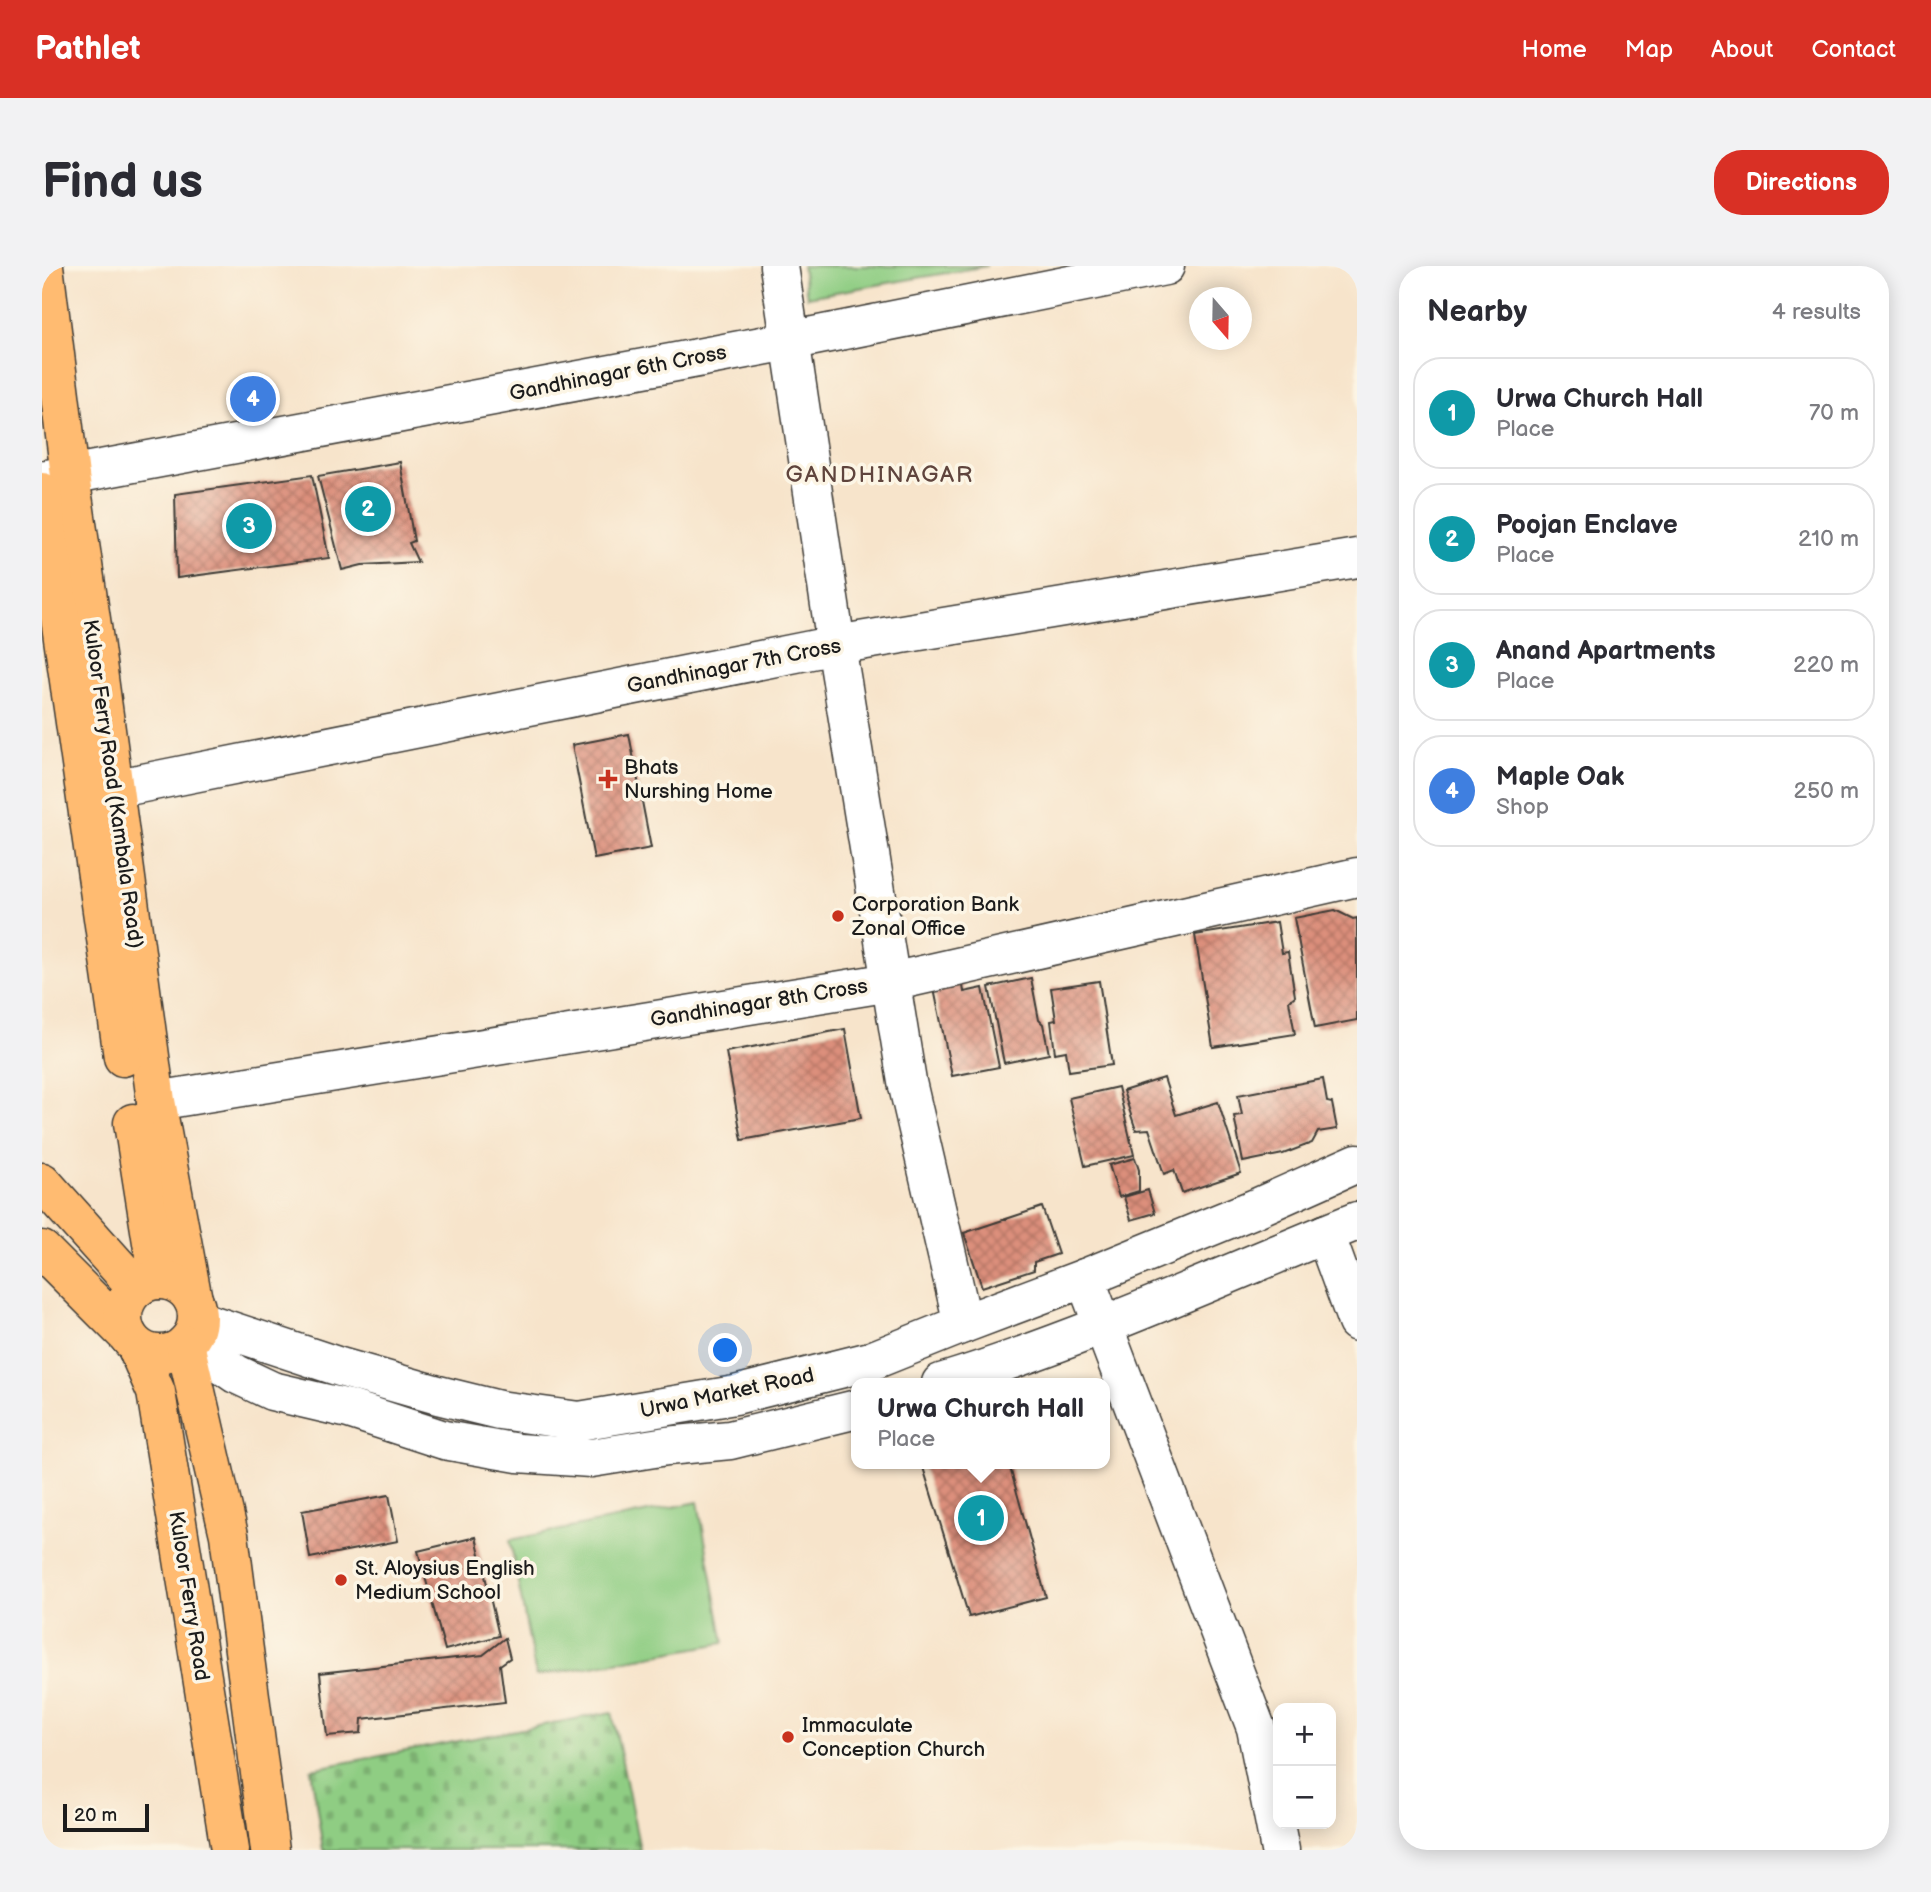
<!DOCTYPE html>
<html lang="en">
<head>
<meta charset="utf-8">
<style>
	body { margin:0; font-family:"Balsamiq Sans",sans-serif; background:#f2f2f3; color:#2b2b33 }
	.controls { position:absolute; right:21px; bottom:21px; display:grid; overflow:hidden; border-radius:14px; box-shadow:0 4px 18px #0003 }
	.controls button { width:63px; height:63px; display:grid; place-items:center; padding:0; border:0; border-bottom:2px solid #e1e1e2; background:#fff; color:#2b2b33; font:35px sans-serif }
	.compass { position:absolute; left:1147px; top:21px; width:63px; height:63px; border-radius:50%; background:#fff; box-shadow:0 4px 18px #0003; rotate:160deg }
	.scale { position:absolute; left:21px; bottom:18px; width:86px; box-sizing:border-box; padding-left:7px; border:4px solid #1c1c1c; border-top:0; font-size:19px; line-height:24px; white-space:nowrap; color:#1c1c1c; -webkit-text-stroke:5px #fcf5e5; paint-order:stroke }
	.you { position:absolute; left:684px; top:1085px; width:24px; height:24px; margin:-18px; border:5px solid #fff; border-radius:50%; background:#1a73e8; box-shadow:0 0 0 10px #1a73e833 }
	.badge { display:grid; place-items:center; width:46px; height:46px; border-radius:50%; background:#d93025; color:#fff; font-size:23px; font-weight:700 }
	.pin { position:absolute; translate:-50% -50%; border:4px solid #fff; box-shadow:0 2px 7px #0006 }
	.popup { position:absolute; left:809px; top:1112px; width:259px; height:91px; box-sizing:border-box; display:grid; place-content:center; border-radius:14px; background:#fff; filter:drop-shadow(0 2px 5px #0005); font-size:23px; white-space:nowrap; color:#7c7c81 }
	.popup b { font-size:26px; color:#2b2b33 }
	.popup::after { content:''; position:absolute; left:50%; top:100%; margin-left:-14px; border:14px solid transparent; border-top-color:#fff }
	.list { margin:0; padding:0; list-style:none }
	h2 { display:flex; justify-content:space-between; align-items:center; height:91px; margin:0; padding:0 28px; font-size:30px }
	h2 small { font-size:23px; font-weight:400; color:#7c7c81 }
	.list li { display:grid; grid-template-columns:46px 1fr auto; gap:21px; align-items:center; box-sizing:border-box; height:112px; margin:0 14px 14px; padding:0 14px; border:2px solid #e1e1e2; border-radius:28px }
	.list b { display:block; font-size:26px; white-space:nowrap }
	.list p { margin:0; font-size:23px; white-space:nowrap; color:#7c7c81 }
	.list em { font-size:23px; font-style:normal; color:#7c7c81 }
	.map { position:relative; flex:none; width:1315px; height:1584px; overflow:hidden; border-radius:28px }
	header { display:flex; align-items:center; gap:42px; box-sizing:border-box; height:98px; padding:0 35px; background:#d93025; color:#fff }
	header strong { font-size:33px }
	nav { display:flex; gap:38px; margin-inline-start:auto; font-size:24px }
	.intro { display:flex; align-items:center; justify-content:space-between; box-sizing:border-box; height:168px; padding:0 42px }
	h1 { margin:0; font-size:49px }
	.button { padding:18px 32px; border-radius:28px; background:#d93025; color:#fff; font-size:24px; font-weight:700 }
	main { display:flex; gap:42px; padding:0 42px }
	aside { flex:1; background:#fff; border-radius:28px; box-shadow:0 4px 18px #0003 }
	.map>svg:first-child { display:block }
</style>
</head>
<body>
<header>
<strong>Pathlet</strong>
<nav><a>Home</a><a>Map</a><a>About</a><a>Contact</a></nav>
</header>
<div class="intro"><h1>Find us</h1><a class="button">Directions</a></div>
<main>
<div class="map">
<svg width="1315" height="1584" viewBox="0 0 1315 1584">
	<defs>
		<pattern id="cemetery-stones" width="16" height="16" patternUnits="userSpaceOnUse" patternTransform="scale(1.75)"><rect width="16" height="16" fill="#8fcd83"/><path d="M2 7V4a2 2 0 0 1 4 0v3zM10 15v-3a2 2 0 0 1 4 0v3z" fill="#7baf71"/></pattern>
		<pattern id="building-cross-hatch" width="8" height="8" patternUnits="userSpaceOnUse" patternTransform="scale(1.75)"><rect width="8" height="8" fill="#dc8f7b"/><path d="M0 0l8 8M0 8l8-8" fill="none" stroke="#b27464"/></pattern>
	</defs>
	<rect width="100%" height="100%" fill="#fcf5e5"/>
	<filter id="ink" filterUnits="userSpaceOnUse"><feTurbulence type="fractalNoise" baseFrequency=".0143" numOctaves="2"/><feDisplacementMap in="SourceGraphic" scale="14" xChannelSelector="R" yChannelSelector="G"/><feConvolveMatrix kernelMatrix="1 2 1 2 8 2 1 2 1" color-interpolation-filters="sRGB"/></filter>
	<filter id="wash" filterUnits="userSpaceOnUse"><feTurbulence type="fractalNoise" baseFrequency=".00686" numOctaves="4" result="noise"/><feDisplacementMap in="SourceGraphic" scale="28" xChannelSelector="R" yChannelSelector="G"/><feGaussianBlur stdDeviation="1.57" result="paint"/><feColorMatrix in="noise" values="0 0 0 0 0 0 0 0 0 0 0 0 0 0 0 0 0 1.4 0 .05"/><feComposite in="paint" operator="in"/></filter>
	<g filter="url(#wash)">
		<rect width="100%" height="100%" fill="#f7e4cb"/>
		<!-- cemetery -->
		<polygon fill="url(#cemetery-stones)" stroke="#567450" stroke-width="2" points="570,1446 598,1584 281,1584 269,1503"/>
		<!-- park -->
		<g fill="#8fcd83" stroke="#567450" stroke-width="2">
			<polygon points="760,0 945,0 765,31"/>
			<polygon points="656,1236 682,1377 494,1410 468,1274"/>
		</g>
		<g id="blocks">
			<!-- building -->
			<g fill="url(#building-cross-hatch)">
				<polygon points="358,196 372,275 367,277 376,296 320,299 300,304 276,210"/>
				<polygon points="270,209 287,292 135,312 133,228"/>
				<polygon points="587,468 609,582 552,593 530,479"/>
				<polygon points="1293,644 1311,653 1315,652 1315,754 1273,762 1252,652"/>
				<polygon points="1235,656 1240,687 1246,686 1253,730 1247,735 1253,768 1171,781 1153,669"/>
				<polygon points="989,712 997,754 1001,758 1007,788 962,797 947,721"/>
				<polygon points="920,713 922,726 941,722 957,801 910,810 891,718"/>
				<polygon points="1057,715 1070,799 1027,805 1024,785 1013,787 1009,755 1014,754 1009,722"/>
				<polygon points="803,763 819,852 700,874 684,786"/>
				<polygon points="1122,812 1134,849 1176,836 1199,907 1140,927 1132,904 1122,908 1107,863 1094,864 1081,825"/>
				<polygon points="1281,813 1285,836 1290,837 1295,863 1276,866 1270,877 1241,888 1201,896 1192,850 1200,849 1196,829"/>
				<polygon points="1076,821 1092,889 1043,900 1027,832"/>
				<polygon points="1093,892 1097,904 1097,925 1077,931 1067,899"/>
				<polygon points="1106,924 1113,947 1089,954 1082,931"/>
				<polygon points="1000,941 1016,988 992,996 992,1004 940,1021 922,967"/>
				<polygon points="880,1198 967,1198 1004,1331 927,1351"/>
				<polygon points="347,1229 356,1275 268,1292 260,1245"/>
				<polygon points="434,1271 457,1370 403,1384 376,1285"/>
				<polygon points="463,1372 468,1392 458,1399 463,1436 320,1453 319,1467 285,1470 278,1407 441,1389"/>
			</g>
		</g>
	</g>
	<g filter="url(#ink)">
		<use href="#blocks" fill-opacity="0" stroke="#3d3a36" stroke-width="2"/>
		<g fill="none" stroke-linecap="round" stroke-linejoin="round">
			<defs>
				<g id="minor">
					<polyline points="737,0 794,379 865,816 921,1058"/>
					<polyline points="0,214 747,75 1123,0"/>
					<polyline points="71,523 794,379 1315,292"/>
					<polyline points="114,835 849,716 1315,611"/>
					<polyline points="1283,968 1315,1056"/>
					<polyline points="1043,1012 1214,1462 1238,1584"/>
					<polyline points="156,1054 298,1101 396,1129 457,1144 537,1155 693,1129 829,1095 921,1058 1043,1012 1214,942 1315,897"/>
					<polyline points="146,1075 194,1108 230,1125 307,1143 402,1174 476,1187 549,1192 625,1180 688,1174 815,1143"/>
					<path d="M899,1117C1041,1073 1177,1011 1315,955"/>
				</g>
				<g id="major">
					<polyline points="2,0 28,210 50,360 114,835 151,1034"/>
					<polyline points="0,226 81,791"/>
					<polyline points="91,857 116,1014"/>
					<polyline points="0,916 95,1022"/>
					<polyline points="0,984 86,1070"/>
					<circle cx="118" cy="1051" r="37"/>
					<polyline points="143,1078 187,1269 228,1584"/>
					<polyline points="94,1080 114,1126 188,1584"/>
				</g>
			</defs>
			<!-- minor casing -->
			<use href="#minor" stroke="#3d3a36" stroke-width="41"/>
			<!-- major casing -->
			<use href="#major" stroke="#3d3a36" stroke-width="41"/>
			<!-- minor -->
			<use href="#minor" stroke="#fff" stroke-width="38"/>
			<!-- major -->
			<use href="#major" stroke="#ffbb71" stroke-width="38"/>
		</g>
	</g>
	<!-- markers -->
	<g fill="#c8321e" stroke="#fcf5e5" stroke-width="2.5">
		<path d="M562.5 502.5h7v7h7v7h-7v7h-7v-7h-7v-7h7z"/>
		<circle cx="796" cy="650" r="7"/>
		<circle cx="299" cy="1314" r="7"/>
		<circle cx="746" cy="1471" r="7"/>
	</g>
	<g text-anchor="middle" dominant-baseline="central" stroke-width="7" stroke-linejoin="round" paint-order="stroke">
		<!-- street labels -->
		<g font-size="21" fill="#1c1c1c" stroke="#fcf5e5">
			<text transform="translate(576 107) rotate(-11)">Gandhinagar 6th Cross</text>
			<text transform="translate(692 400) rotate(-11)">Gandhinagar 7th Cross</text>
			<text transform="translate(71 518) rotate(82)">Kuloor Ferry Road (Kambala Road)</text>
			<text transform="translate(717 737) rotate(-9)">Gandhinagar 8th Cross</text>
			<text transform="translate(685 1127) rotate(-12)">Urwa Market Road</text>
			<text transform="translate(147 1330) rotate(81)">Kuloor Ferry Road</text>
		</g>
		<!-- poi labels -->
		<g font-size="21" fill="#1c1c1c" stroke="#fcf5e5" text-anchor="start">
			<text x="582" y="501">Bhats<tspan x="582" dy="24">Nurshing Home</tspan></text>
			<text x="810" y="638">Corporation Bank<tspan x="810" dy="24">Zonal Office</tspan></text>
			<text x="313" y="1302">St. Aloysius English<tspan x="313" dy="24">Medium School</tspan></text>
			<text x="760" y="1459">Immaculate<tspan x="760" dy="24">Conception Church</tspan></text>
		</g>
		<!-- neighbourhood labels -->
		<g font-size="23" letter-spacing="2" fill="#5f443d" stroke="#fcf5e5">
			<text x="838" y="209">GANDHINAGAR</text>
		</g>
	</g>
</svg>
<div class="controls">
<button>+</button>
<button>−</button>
</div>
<svg class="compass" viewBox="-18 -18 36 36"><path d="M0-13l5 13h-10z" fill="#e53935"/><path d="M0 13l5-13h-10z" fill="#7c7c81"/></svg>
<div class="scale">20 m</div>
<div class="you"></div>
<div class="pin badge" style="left:939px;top:1252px;background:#0f9aa8">1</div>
<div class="popup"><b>Urwa Church Hall</b>Place</div>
<div class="pin badge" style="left:326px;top:243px;background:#0f9aa8">2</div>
<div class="pin badge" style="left:207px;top:260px;background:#0f9aa8">3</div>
<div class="pin badge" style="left:211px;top:133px;background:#3f7fe0">4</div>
</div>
<aside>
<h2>Nearby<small>4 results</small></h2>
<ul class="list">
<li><span class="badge" style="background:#0f9aa8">1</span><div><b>Urwa Church Hall</b><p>Place</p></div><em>70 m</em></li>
<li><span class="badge" style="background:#0f9aa8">2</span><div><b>Poojan Enclave</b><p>Place</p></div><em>210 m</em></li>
<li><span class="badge" style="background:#0f9aa8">3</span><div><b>Anand Apartments</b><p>Place</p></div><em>220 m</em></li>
<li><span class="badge" style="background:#3f7fe0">4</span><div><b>Maple Oak</b><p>Shop</p></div><em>250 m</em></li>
</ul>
</aside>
</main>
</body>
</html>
